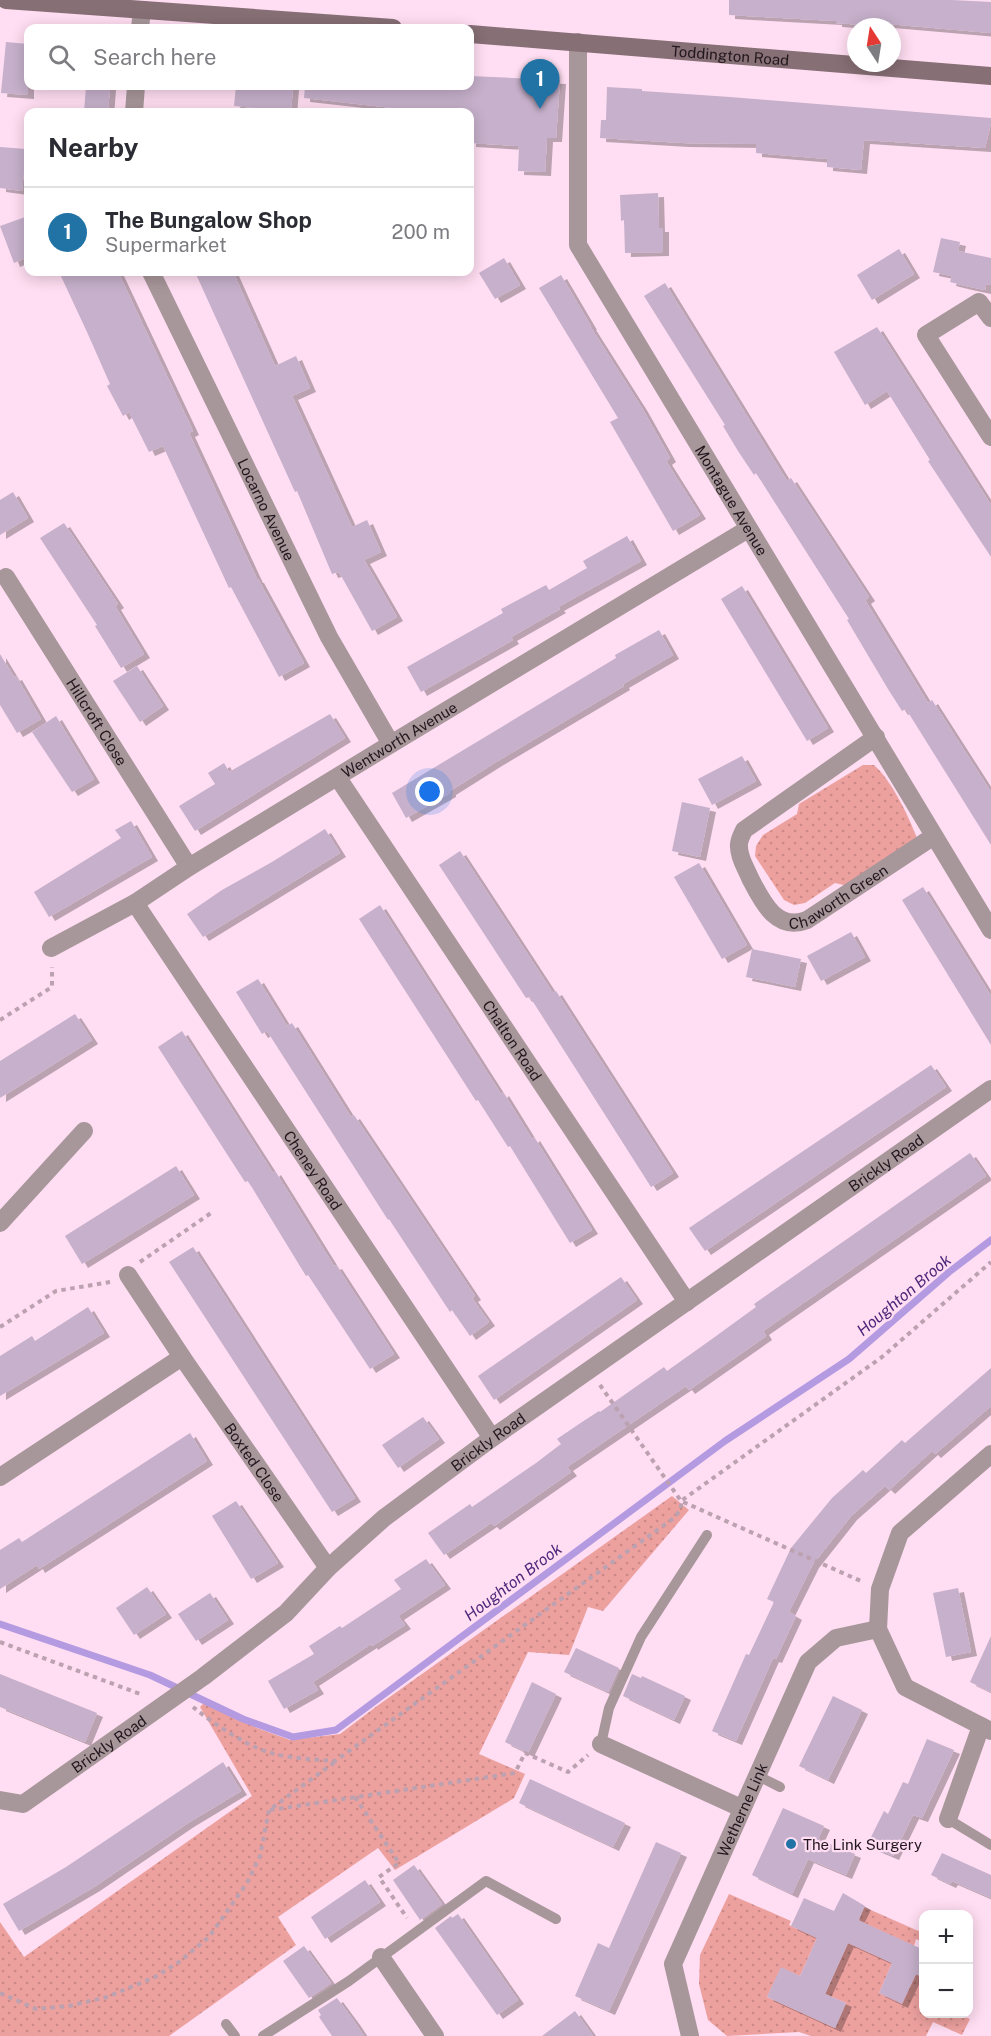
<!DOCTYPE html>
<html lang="en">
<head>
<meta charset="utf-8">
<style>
	body { margin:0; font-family:"Public Sans",sans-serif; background:#f2f2f3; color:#2b2b33 }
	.controls { position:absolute; right:18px; bottom:18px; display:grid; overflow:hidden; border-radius:12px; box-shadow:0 3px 15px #0003 }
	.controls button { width:54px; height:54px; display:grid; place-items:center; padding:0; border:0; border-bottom:2px solid #e1e1e2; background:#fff; color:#2b2b33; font:30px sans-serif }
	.compass { position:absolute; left:847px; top:18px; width:54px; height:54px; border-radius:50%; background:#fff; box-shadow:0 3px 15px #0003; rotate:348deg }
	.you { position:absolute; left:430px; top:792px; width:21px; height:21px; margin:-15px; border:4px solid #fff; border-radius:50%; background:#1a73e8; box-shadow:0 0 0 9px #1a73e833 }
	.badge { display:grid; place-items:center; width:39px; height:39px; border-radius:50%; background:#2073a4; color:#fff; font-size:20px; font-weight:700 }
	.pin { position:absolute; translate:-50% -50px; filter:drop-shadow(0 2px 3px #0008) }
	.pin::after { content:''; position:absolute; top:32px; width:21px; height:18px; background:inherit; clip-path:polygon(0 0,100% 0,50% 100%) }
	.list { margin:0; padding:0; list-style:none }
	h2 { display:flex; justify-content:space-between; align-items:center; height:78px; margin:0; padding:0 24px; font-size:26px }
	h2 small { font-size:20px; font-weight:400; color:#7c7c81 }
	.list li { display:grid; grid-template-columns:39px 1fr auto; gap:18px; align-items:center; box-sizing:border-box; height:90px; padding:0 24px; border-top:2px solid #e1e1e2 }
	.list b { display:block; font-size:22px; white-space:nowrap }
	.list p { margin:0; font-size:20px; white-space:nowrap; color:#7c7c81 }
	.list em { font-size:20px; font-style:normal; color:#7c7c81 }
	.icon { flex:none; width:33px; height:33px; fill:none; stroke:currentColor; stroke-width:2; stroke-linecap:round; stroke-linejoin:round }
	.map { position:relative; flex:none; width:991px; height:2036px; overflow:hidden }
	.search { position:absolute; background:#fff; box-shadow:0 3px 15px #0003; left:24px; top:24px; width:450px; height:66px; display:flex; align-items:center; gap:15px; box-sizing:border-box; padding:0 21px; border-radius:12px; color:#7c7c81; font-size:22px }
	.panel { position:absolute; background:#fff; box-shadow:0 3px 15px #0003; left:24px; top:108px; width:450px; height:168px; border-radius:12px }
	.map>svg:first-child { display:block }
</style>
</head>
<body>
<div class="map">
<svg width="991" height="2036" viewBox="0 0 991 2036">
	<defs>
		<pattern id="grass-dots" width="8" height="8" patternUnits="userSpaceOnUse" patternTransform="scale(1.5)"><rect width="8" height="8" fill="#eda19f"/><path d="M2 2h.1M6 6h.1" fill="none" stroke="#cb8a88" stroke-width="1.8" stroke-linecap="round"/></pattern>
		<filter id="shadow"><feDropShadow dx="6" dy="4" stdDeviation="0" flood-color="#0004"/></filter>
	</defs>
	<rect width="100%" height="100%" fill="#ffddf2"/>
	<!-- grass -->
	<g fill="url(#grass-dots)">
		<path d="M863,765H874C892,781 908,815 917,838L848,886L835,883L805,903L794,905L784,900L755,856L756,846L763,835L797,814L799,804Z"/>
		<polygon points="672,1496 689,1510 603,1611 588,1607 569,1655 528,1652 479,1754 525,1774 514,1798 395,1870 378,1848 278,1917 296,1945 169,2036 0,2036 0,1922 24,1957 252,1796 200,1707 204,1703 257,1728 290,1740 340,1734 377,1706"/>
		<polygon points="729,1894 791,1921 789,1925 817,1938 800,1976 781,1968 767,1997 835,2028 846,2003 825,1994 848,1943 892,1963 879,1993 902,2003 916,1974 923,1978 924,2014 957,2014 970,2019 962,2035 933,2022 926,2036 811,2036 799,2032 727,2036 708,2020 699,1984 700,1955"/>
		<polygon points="864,1907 923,1933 923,1942 916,1939 914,1946 859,1921"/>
	</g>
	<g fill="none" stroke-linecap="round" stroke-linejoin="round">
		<!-- stream -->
		<polyline stroke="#b49ae1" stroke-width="7" points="0,1624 150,1675 243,1719 293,1737 336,1730 725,1441 849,1359 949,1272 991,1240"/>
	</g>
	<!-- building -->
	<g fill="#c6b0cb" filter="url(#shadow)">
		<polygon points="729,0 952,0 991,2 991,33 865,22 863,25 836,23 836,21 729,15"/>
		<polygon points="6,42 28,44 28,95 1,93"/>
		<polygon points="470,76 560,80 556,138 547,138 545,172 518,171 519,146 470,143 470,112 393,112 393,108 304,98 305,86 470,86"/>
		<polygon points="86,86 110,86 108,112 84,112"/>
		<polygon points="236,86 293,86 291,111 234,106"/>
		<polygon points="607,87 642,89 642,91 730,97 991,118 991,123 985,148 864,140 861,170 827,167 827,159 756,153 756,144 683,143 600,138 601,120 606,120"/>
		<polygon points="0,147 26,149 22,191 0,188"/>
		<polygon points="658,193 659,228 663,228 663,252 625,253 624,220 621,221 620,195"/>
		<polygon points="28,216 28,257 14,263 0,226"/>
		<polygon points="941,238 960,242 958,251 991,258 991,285 986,284 985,290 966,286 950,282 952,276 933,272"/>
		<polygon points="899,249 914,274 872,300 857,275"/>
		<polygon points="504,258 520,285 495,299 479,273"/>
		<polygon points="59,272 118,272 193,431 189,433 257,579 258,579 304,663 279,677 231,587 229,588 163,446 149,452 129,412 123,416 107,386 110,384 87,332"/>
		<polygon points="195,272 233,272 275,366 296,356 310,388 292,396 352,527 367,520 381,552 364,560 397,617 372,631 339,572 332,574 297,491 295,492"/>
		<polygon points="561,275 591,326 590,326 642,408 670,458 666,461 700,515 673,531 610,422 618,418 539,288"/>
		<polygon points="665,283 787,481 791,478 869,597 865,600 928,703 932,700 991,792 991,845 906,709 902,711 888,689 847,620 849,619 756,473 754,475 738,451 723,426 725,425 644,296"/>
		<polygon points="877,327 991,505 991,557 928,461 930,460 887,391 865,405 834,352"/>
		<polygon points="13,492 28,518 0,535 0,500"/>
		<polygon points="64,523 118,604 115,606 144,654 121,668 95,626 97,625 40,538"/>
		<polygon points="627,536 641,561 558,607 560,609 511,637 513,640 421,692 407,667 503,613 501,609 546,585 549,590 587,568 583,561"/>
		<polygon points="742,586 828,728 807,741 721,599"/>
		<polygon points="659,630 673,655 623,684 624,686 496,762 450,791 450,793 406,818 392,793 616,658 615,655"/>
		<polygon points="0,654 14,677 16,676 41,719 17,733 0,705"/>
		<polygon points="137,666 163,706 140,722 113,681"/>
		<polygon points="330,714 345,738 195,831 179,806 215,784 208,773 224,763 229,772"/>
		<polygon points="56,716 94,779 72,792 32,732"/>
		<polygon points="742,756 756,781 712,805 698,779"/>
		<polygon points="682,802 710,808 700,857 672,851"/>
		<polygon points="131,821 152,857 49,917 34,892 121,838 115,830"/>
		<polygon points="325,829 340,853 203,937 187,914 222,890 272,862"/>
		<polygon points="460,851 553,993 556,991 673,1173 651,1187 530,997 526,998 439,865"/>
		<polygon points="699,863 747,945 722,959 674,877"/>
		<polygon points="923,887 991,996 991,1045 902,900"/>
		<polygon points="380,905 501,1094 503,1092 532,1139 534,1137 592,1230 570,1243 510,1146 508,1147 478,1100 476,1101 359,919"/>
		<polygon points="851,932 865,957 821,981 807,956"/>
		<polygon points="752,949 801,959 795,987 746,977"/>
		<polygon points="258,979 287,1026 292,1023 351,1117 354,1115 475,1296 472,1298 489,1322 470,1336 452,1310 450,1312 389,1219 388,1220 267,1031 262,1034 236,992"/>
		<polygon points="75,1014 92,1040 0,1098 0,1061"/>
		<polygon points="182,1031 273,1173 275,1171 334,1266 336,1265 394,1354 370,1369 308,1275 306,1276 248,1181 245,1182 158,1047"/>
		<polygon points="931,1065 946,1087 705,1251 689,1228"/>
		<polygon points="970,1153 986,1176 763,1331 766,1336 689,1390 686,1386 567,1467 571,1472 494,1526 491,1523 444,1555 428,1533 470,1504 472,1507 536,1463 561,1444 557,1439 579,1424 599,1411 600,1412 664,1367 667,1371 712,1339 756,1307 754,1304"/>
		<polygon points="176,1166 194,1195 82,1264 65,1236"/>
		<polygon points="193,1247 355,1498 332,1512 169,1262"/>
		<polygon points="621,1277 637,1300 494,1400 478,1376"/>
		<polygon points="88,1307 104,1333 0,1396 0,1356 32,1336 35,1341"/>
		<polygon points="991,1368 991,1406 935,1454 932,1451 889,1490 885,1486 851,1516 813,1564 789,1612 796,1616 776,1659 773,1658 736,1741 712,1731 746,1654 749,1655 774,1602 767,1599 791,1548 832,1498 863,1470 866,1473 902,1440 905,1443"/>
		<polygon points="423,1417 439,1439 398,1468 382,1445"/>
		<polygon points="190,1433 207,1461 39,1569 37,1565 0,1589 0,1550 19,1538 22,1542"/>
		<polygon points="236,1501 278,1563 251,1579 212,1516"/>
		<polygon points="426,1559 445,1585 398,1616 405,1625 372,1646 371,1644 313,1682 318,1690 284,1709 268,1681 314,1654 309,1646 340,1626 342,1628 401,1589 394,1580"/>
		<polygon points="147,1587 166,1614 134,1635 116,1608"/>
		<polygon points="958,1588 971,1652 946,1657 933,1593"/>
		<polygon points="210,1593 228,1620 196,1641 178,1614"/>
		<polygon points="991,1636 991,1692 970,1682"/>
		<polygon points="576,1648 619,1668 608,1692 564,1672"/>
		<polygon points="0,1674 97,1713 85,1742 0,1707"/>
		<polygon points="632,1674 641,1678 642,1676 685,1696 674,1720 623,1696"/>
		<polygon points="532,1682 556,1694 528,1753 505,1742"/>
		<polygon points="833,1696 862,1710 828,1780 799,1766"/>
		<polygon points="927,1739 954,1750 922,1818 913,1815 893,1856 867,1845 884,1811 888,1814 903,1782 908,1784"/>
		<polygon points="223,1762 241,1791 188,1823 94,1887 19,1931 3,1904 66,1867"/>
		<polygon points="530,1779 625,1823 613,1847 519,1803"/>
		<polygon points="783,1808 824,1826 818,1839 855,1854 846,1875 808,1859 792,1894 752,1875"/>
		<polygon points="656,1842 681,1853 609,2011 575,1996 598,1943 609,1948"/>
		<polygon points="942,1853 991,1875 991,1898 952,1881 950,1884 931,1875"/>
		<polygon points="414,1865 442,1904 420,1920 393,1880"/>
		<polygon points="365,1880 380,1902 325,1939 311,1917"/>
		<polygon points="843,1893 865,1906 858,1920 924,1950 924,1978 916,1974 902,2004 879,1993 892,1963 848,1943 825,1994 846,2003 835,2028 767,1997 781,1967 800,1976 817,1938 791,1926 804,1898 834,1911"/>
		<polygon points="458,1914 518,2000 497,2015 435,1928 451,1916 452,1918"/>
		<polygon points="304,1946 331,1983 309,1998 283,1961"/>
		<polygon points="337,1998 354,2021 364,2036 332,2036 319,2017 321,2015 318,2010"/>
		<polygon points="575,2011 593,2036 542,2036"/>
	</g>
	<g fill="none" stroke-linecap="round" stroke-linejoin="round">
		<!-- path -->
		<g stroke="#bca1b1" stroke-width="4" stroke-dasharray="4.5 4.5" stroke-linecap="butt">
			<polyline points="0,1020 52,987 52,967"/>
			<polyline points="140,1262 211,1213"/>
			<polyline points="0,1327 56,1291 110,1282"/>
			<polyline points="600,1385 681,1501 863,1582"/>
			<polyline points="0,1642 143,1695"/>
			<path d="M193,1707C213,1723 242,1743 265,1751C288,1759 312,1759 335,1761L674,1518L681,1509V1501L882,1357L991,1262"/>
			<polyline points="355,1797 399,1863 379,1877 407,1918"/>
			<polyline points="270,1810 515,1773 525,1753 568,1772 588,1755"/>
			<polyline points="0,1993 36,2009 69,2006 107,1997 155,1977 179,1962 209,1937 247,1883 260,1856 269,1810 335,1762"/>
		</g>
		<!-- lane -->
		<g stroke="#a7969a" stroke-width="10">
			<polyline points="601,1744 609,1708 641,1637 707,1535"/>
			<polyline points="756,1775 780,1787"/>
			<polyline points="948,1819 991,1845"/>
			<polyline points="226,2024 235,2036"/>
			<polyline points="263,2036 349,1981 486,1881 556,1919"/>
		</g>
		<!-- street -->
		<g stroke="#a7969a" stroke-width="18">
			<polyline points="140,28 142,10"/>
			<path id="s1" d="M578,42V245L991,930"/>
			<polyline points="134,112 136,86"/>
			<path id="s2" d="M151,272L329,637L391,744"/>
			<polyline points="991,318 979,302 926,335 991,437"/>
			<path id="s3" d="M6,577L189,867"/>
			<path id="s4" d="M876,737L744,830C742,835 738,841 739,847C739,858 746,868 750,878C762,901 776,932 807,920L934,836"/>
			<path id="s5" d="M338,778L687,1302"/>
			<path id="s6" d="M135,903L492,1438"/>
			<path id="s7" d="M51,948L135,903L189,867L391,744L748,529"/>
			<polyline points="0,1223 84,1131"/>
			<path id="s8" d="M128,1275L182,1357L328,1568"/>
			<polyline points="991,1454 900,1533 880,1589 878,1629 905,1687 991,1731"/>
			<polyline points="0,1477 182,1357"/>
			<polyline points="601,1744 741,1808"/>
			<path id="s9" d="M0,1800L23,1804L203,1677L286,1613L328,1568L384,1518L492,1438L991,1089"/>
			<polyline points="948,1819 981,1726"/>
			<polyline points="381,1957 435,2036"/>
			<path id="s10" d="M690,2036L673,1964L808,1662L836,1638L878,1629"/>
		</g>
		<!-- secondary -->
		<g stroke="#866f75" stroke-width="18">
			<polyline points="6,0 393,28"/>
			<path id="s11" d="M470,34L991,76"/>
		</g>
	</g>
	<!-- markers -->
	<circle fill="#2073a4" stroke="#ffddf2" stroke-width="2" cx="791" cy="1844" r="6"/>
	<g text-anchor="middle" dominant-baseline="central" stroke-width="4.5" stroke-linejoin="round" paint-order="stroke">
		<!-- street labels -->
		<g font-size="15" fill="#22171e" stroke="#ffddf2">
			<text stroke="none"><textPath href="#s11" startOffset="261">Toddington Road</textPath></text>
			<text stroke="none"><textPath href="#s1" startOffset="501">Montague Avenue</textPath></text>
			<text stroke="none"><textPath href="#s2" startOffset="264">Locarno Avenue</textPath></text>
			<text stroke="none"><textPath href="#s3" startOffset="171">Hillcroft Close</textPath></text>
			<text stroke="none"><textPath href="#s7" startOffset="406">Wentworth Avenue</textPath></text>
			<text stroke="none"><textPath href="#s4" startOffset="330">Chaworth Green</textPath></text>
			<text stroke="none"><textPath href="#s5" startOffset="315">Chalton Road</textPath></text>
			<text stroke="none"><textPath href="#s9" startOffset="1100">Brickly Road</textPath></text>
			<text stroke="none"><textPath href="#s6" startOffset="321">Cheney Road</textPath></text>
			<text stroke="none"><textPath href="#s9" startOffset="614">Brickly Road</textPath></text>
			<text stroke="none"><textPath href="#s8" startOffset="226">Boxted Close</textPath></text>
			<text stroke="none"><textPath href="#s9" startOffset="128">Brickly Road</textPath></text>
			<text stroke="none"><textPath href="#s10" startOffset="243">Wetherne Link</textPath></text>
		</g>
		<!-- poi labels -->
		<g font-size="15" fill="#22171e" stroke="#ffddf2" text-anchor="start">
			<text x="803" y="1844">The Link Surgery</text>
		</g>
		<!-- water labels -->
		<g font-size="16" font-style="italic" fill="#4c287a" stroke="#ffddf2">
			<text transform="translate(904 1295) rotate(-40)">Houghton Brook</text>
			<text transform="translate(513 1582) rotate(-37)">Houghton Brook</text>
		</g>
	</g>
</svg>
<div class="controls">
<button>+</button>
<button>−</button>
</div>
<svg class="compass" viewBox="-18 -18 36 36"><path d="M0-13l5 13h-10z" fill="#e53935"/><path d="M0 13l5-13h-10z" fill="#7c7c81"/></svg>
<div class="you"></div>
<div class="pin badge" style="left:540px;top:109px">1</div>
<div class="search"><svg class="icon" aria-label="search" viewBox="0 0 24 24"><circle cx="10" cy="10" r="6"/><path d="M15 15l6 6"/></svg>Search here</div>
<section class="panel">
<h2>Nearby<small></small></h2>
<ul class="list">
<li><span class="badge">1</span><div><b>The Bungalow Shop</b><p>Supermarket</p></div><em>200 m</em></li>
</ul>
</section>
</div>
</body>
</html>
